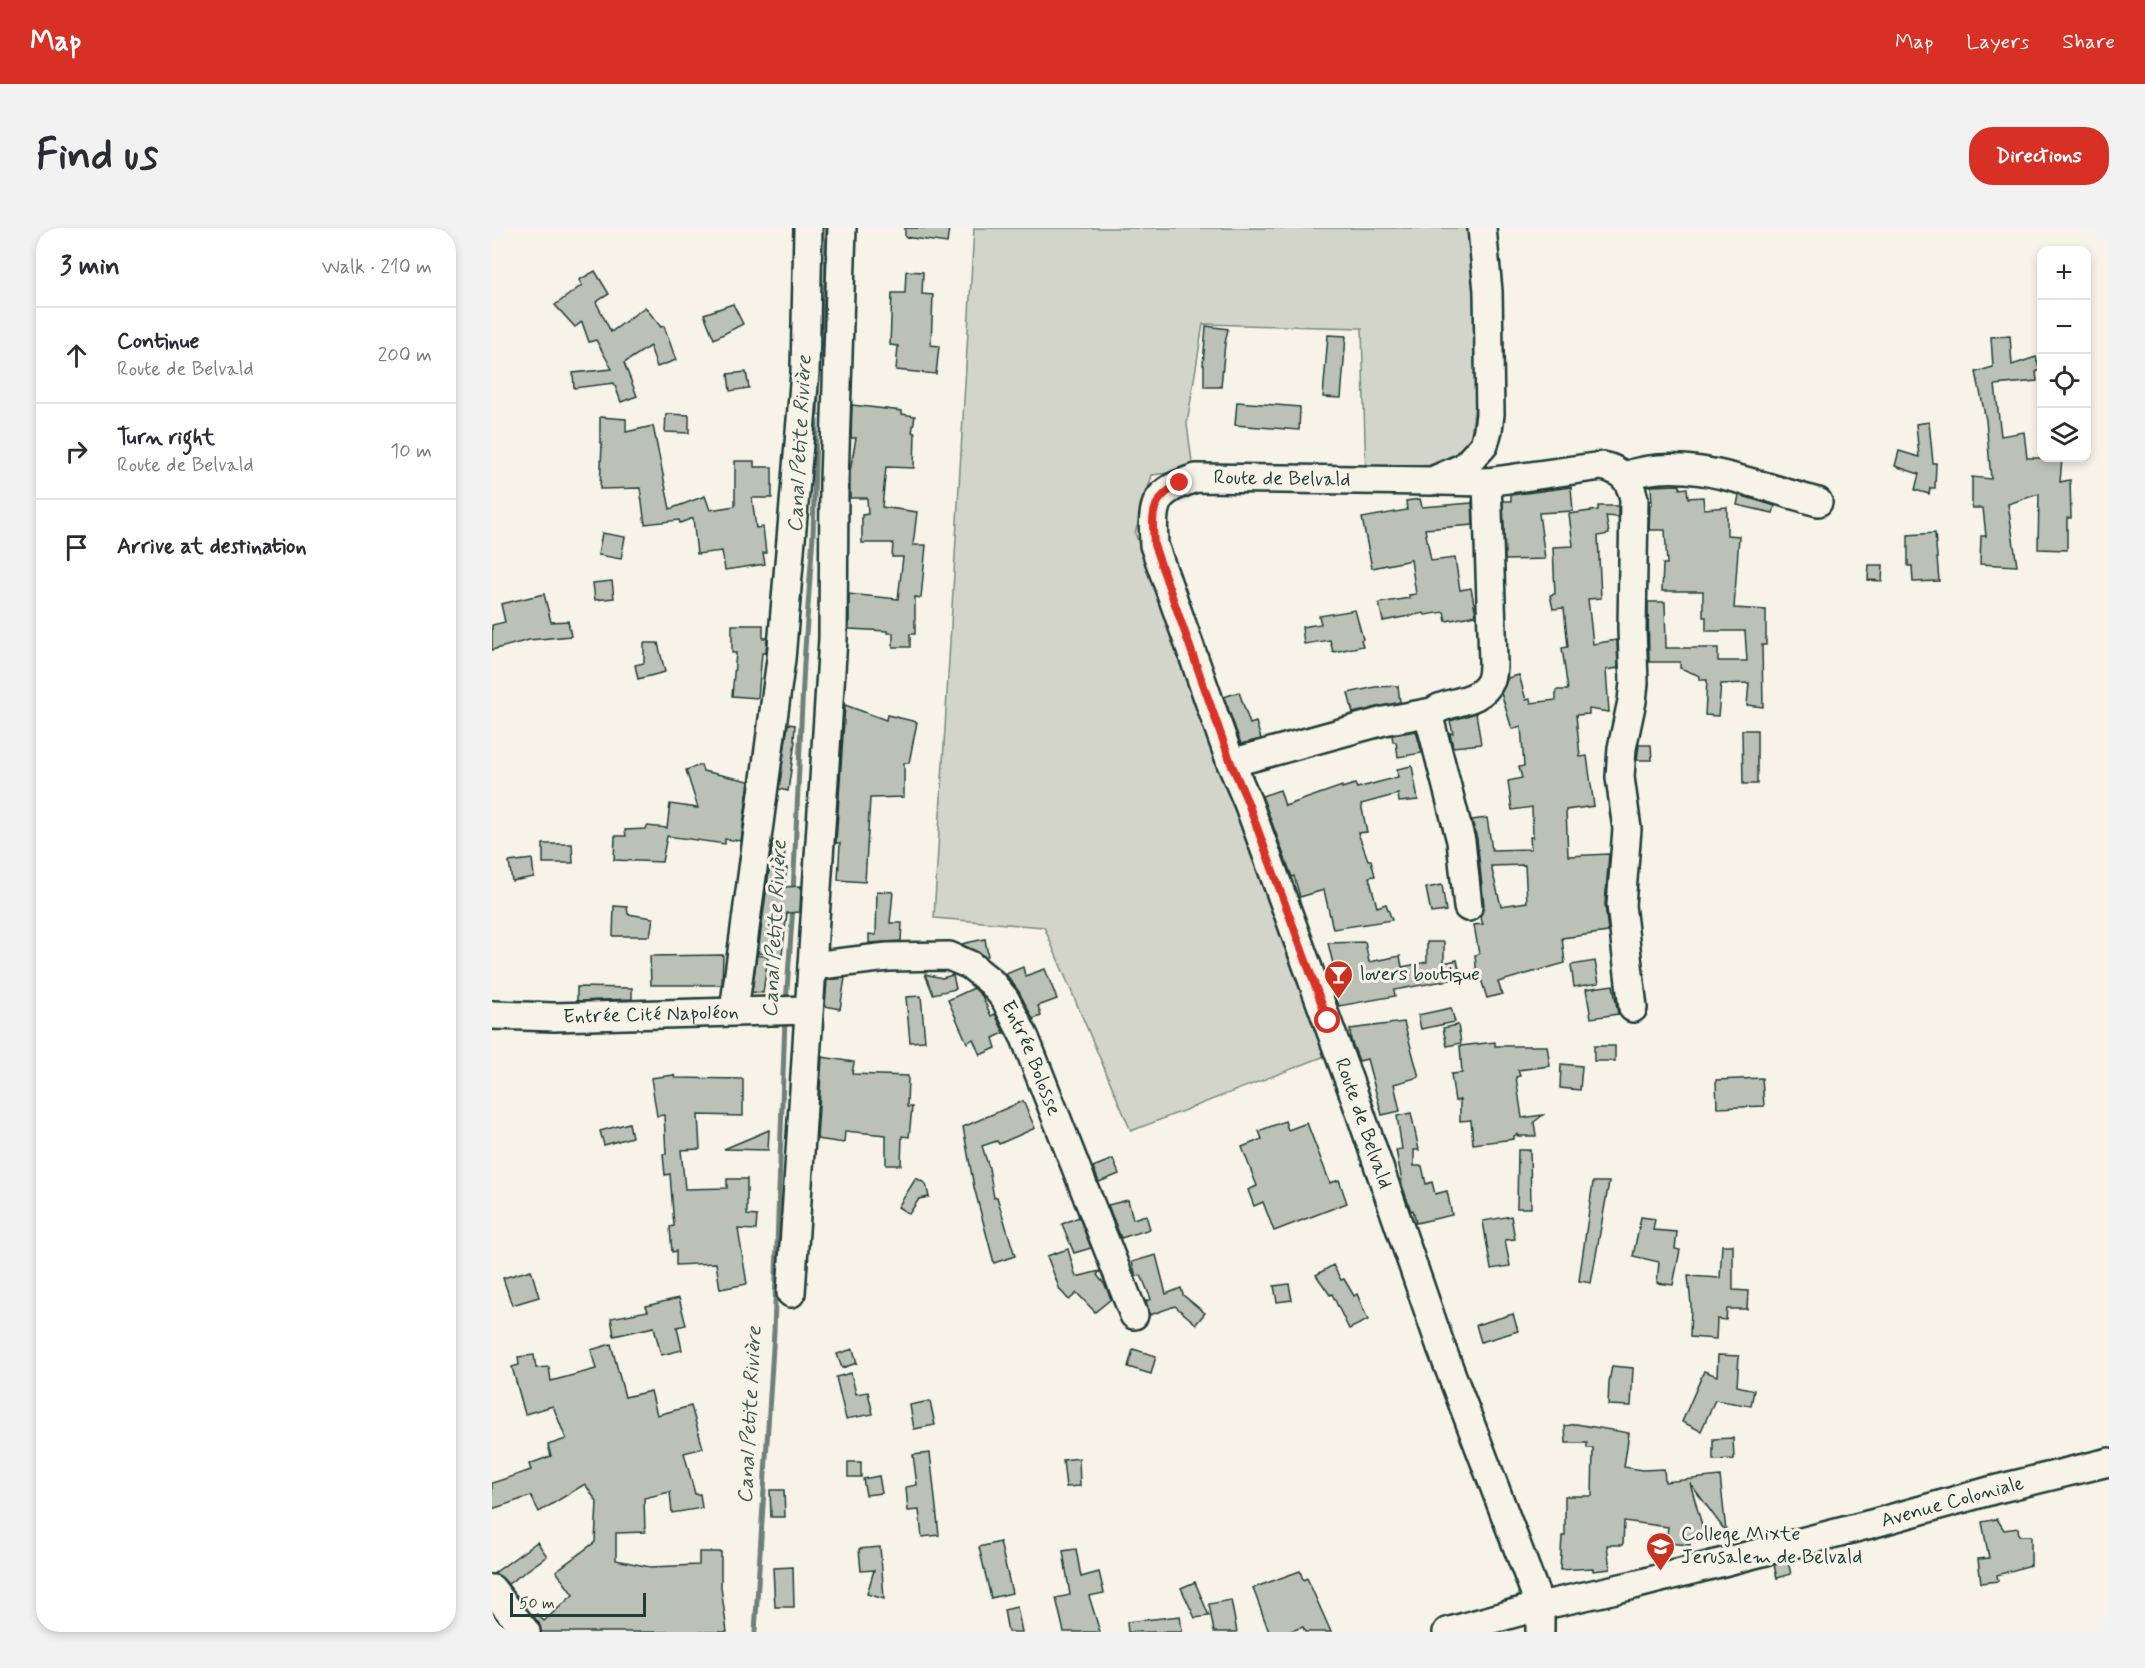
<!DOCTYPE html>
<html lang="en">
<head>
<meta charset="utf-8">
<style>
	body { margin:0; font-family:Mynerve,sans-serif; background:#f2f2f3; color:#2b2b33 }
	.controls { position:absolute; right:18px; top:18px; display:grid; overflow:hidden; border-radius:12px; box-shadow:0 3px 9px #0003 }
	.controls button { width:54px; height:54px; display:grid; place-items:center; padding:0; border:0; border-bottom:2px solid #e1e1e2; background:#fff; color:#2b2b33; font:30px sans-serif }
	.scale { position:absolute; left:18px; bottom:15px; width:136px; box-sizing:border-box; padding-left:6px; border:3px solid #1f3d34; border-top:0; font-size:16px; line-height:21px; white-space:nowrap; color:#1f3d34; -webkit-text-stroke:4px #f7f3e8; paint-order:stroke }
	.stop { position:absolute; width:18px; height:18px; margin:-14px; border:4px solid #d93025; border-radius:50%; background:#fff }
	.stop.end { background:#d93025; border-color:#fff; box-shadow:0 2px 6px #0008 }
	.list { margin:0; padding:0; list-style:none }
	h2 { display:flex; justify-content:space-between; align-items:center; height:78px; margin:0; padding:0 24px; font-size:26px }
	h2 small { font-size:20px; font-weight:400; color:#7c7c81 }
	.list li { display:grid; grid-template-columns:39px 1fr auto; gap:18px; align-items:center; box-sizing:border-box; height:96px; padding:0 24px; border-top:2px solid #e1e1e2 }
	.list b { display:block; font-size:22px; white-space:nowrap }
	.list p { margin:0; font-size:20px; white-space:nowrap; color:#7c7c81 }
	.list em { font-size:20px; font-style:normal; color:#7c7c81 }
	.icon { flex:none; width:33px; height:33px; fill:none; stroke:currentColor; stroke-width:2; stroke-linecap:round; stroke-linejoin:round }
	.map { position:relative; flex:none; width:1617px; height:1404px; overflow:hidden; border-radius:24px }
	header { display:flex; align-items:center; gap:36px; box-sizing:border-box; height:84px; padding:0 30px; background:#d93025; color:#fff }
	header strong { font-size:28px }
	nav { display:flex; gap:33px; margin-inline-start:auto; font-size:21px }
	.intro { display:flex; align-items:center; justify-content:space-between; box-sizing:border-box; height:144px; padding:0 36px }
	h1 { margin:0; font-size:42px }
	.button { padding:15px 27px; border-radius:24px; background:#d93025; color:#fff; font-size:21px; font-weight:700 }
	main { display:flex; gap:36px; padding:0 36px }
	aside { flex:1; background:#fff; border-radius:24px; box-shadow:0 3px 9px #0003 }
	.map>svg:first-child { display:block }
</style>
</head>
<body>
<header>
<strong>Map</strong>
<nav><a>Map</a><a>Layers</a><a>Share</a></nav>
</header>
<div class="intro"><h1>Find us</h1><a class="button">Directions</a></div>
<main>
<aside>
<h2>3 min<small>Walk · 210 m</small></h2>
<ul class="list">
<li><svg class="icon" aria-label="ahead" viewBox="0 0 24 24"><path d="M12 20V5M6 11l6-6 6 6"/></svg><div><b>Continue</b><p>Route de Belvald</p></div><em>200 m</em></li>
<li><svg class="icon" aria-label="right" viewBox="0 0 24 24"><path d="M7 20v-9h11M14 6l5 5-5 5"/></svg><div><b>Turn right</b><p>Route de Belvald</p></div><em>10 m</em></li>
<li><svg class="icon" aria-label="arrive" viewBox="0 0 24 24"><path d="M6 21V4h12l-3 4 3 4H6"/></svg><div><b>Arrive at destination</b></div></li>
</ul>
</aside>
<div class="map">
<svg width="1617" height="1404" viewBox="0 0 1617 1404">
	<rect width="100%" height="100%" fill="#f7f3e8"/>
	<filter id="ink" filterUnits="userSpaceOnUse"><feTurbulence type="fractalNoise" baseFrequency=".0167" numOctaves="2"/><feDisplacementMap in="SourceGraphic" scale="12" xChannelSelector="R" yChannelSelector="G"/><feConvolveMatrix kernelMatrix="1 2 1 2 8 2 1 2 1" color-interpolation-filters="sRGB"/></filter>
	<g filter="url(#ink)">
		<!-- green -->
		<polygon fill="#d3d5ca" stroke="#79897f" stroke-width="1.5" points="482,0 981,0 989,132 977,221 944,253 874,251 870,100 711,96 695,196 701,242 660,247 643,305 833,828 639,903 552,699 442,690"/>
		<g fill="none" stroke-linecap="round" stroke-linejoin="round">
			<!-- stream -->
			<g stroke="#6f8077" stroke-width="5">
				<polyline points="326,144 334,54 335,0"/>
				<polyline points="301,665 312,435 321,307 325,162"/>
				<polyline points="294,776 301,678"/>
				<polyline points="263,1404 282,1104 293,791"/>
			</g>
		</g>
		<!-- building -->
		<g fill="#bbc1b6" stroke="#1f3d34" stroke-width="1.5" fill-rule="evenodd">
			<polygon points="413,0 457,0 455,15 413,9"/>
			<polygon points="103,43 117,66 104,74 119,104 153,79 169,99 172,98 184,132 165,139 158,118 132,135 145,168 129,174 122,155 82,160 81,145 120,141 104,112 97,114 90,94 83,99 63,77 90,57 87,52"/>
			<polygon points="414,43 431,44 430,66 441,67 439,117 447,118 444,146 404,142 406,118 398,117 400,65 413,65"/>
			<polygon points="241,76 251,96 222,111 212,86"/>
			<polygon points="714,98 736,101 733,115 729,159 712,159 712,137 711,137"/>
			<polygon points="836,107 854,108 849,170 831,169"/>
			<polygon points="1518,108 1520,137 1544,129 1548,142 1544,144 1545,153 1503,157 1509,208 1532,204 1535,230 1570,230 1568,254 1578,252 1579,290 1575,290 1575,322 1546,321 1547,266 1516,276 1525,338 1488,336 1489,308 1494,308 1491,280 1480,280 1480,249 1499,251 1494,192 1484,144 1501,139 1499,109"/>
			<polygon points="254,144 257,160 238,163 236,146"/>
			<polygon points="745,174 808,179 807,202 743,197"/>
			<polygon points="360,177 410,183 410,186 423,188 420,204 423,205 422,240 394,239 390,279 425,284 421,317 434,317 429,370 423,369 423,406 418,406 418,419 401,419 401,405 396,405 396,403 357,401 357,366 406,371 411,329 400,329 401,315 370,315 370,287 376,286 375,270 358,270 358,243 364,210 359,210"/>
			<polygon points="174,186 197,187 197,205 173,204"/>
			<polygon points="108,189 134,191 134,204 161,198 178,281 213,268 218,282 243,278 243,233 262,233 262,239 280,239 280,270 260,270 264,300 271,299 274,325 271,325 273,336 233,342 230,323 205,326 201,290 188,295 187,292 153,296 148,260 108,261 110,215 108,215"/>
			<polygon points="1437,194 1441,235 1444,235 1443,260 1438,260 1437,266 1423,262 1427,246 1403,238 1407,223 1427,229 1424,196"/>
			<polygon points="1188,257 1188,261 1195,260 1196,270 1211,269 1212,281 1235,279 1235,307 1247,308 1242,380 1274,382 1274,417 1270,417 1271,479 1255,477 1257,455 1229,456 1226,488 1213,487 1215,452 1208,452 1208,448 1188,440 1188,434 1157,434 1156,374 1173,374 1174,420 1226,420 1226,433 1255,433 1253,403 1214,403 1214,389 1211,389 1211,363 1170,363 1171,336 1175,336 1173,302 1157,302 1158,277 1160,277 1159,258"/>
			<polygon points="1079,259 1081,283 1047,285 1053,331 1013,332 1011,273 1019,273 1019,267"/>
			<polygon points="1247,267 1283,278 1281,285 1245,277"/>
			<polygon points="928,271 930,279 980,275 980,273 981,297 933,301 939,333 963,330 968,362 979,360 984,387 954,393 952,384 933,387 932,385 891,393 887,375 917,370 917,367 924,366 919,332 880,340 870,290 915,282 914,273"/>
			<path d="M1106,278H1126V289L1114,288L1117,306L1106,308L1109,370L1096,371L1101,416L1125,412L1126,440L1114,442L1117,484L1097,481V486L1084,487L1088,529L1095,528L1102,578L1074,582L1076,628L1117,626L1113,676L1116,704L1070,710L1073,735L1006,754L1010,766L995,770L988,748L985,749L983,727L987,726L982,697L991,696L988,688L992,677L985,611L980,592L995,590L1000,622L1039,621L1038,609H1041L1040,579L1020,582L1016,553L1030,550L1027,539L1032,538L1029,498L1020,501L1009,465L1016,450L1027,447L1034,472L1038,471L1039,475L1064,472V462H1076L1070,420L1076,419L1072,380L1061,381L1058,367L1063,366L1061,319L1081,318L1077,286L1106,282ZM1033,637L1035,674L1009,678L999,638Z"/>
			<polygon points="110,305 133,309 129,331 106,327"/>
			<polygon points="1443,305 1447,353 1421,354 1420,338 1416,338 1416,307"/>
			<polygon points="1377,337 1391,337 1390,353 1376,352"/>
			<polygon points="120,353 122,370 103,372 101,355"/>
			<polygon points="52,366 59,394 76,393 79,408 37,412 0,422 0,397 13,394 9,376"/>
			<polygon points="863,382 871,411 869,412 871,418 841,424 838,412 812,416 810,399 829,396 827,388"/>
			<polygon points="240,397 271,397 271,410 275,410 274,425 270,425 266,470 240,468 244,425 240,425"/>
			<polygon points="152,415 166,415 173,444 146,451 143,437 152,435"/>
			<polygon points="906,458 908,474 861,485 856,465 883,459"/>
			<polygon points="747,464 758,496 764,494 769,511 749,516 732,469"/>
			<polygon points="353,477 394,492 395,487 425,494 417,535 412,535 412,569 378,570 373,654 346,652 348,615 344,615"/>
			<polygon points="984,485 989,516 961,519 958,505 961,505 958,493"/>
			<polygon points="296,496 303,497 302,513 303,513 296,563 287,561"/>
			<polygon points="1250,502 1265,502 1265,556 1251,556"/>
			<polygon points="924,503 930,525 906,529 904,514 901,514 900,507"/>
			<polygon points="1147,517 1159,517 1160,532 1145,532"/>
			<polygon points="209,537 211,543 257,553 249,613 233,611 233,616 175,608 170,634 122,632 123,608 134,608 133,602 154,601 155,598 175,600 178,576 206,580 194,542"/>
			<polygon points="920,538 926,572 907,574 906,566 869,576 875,604 866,605 876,632 879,632 883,648 877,649 885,679 894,676 900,692 841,701 832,662 808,669 802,648 800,649 770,568 788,562 793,578 850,558 850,560 863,556 865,560 906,549 905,541"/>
			<polygon points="281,613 294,615 291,640 295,640 292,659 309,658 308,684 295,685 290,727 266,725"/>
			<polygon points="51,616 80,616 81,635 51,635"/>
			<polygon points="40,631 42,649 20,653 17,634"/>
			<polygon points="950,657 954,683 939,685 934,660"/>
			<polygon points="385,663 401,664 398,695 410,695 409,713 377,715 377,706 384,707"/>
			<polygon points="122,678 135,679 136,686 161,690 158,708 121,708"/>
			<polygon points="493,711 496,728 492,728 469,716"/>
			<polygon points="873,714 877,734 908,728 910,739 935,734 935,714 952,714 952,735 965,732 969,750 902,762 903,768 847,778 834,742 842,740 836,715"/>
			<polygon points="231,727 230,757 159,757 158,728"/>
			<polygon points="265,727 276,729 271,765 260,764"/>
			<polygon points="1103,733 1107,755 1082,759 1079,737"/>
			<polygon points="531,739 533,748 553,741 565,771 546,778 549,788 541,791 527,764 514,746"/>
			<polygon points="433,746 450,750 461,747 464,761 441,766"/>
			<polygon points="353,750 348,781 333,778 335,752"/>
			<polygon points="1121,757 1126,786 1099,790 1094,761"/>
			<polygon points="85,759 140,760 140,771 85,773"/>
			<polygon points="482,760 490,768 499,788 503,786 512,805 501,810 504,820 488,827 481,811 475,815 456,772"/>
			<polygon points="429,768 433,813 418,814 414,769"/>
			<polygon points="959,780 963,794 929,801 926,787"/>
			<polygon points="912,794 927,849 902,856 908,883 890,887 875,831 867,833 859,812 858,801"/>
			<polygon points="966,797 969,815 955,818 951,800"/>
			<polygon points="1003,814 1003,818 1055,818 1058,838 1026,842 1028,848 1024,849 1030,890 1051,887 1042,894 1044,908 1026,908 1026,906 1022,908 1022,911 981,916 979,892 968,893 968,872 963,873 959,846 970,845 968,818"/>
			<rect x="1102" y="818" width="21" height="15"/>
			<polygon points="330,829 362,834 360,846 416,848 415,879 420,879 417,909 410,908 409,937 394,937 394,907 353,903 352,915 325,911"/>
			<polygon points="1069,836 1090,838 1088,862 1068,860"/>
			<polygon points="182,847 183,850 251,851 251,888 206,887 208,921 189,922 193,961 235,960 235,951 255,951 255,987 265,988 264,1002 246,1001 255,1056 228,1061 224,1035 184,1037 184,1023 180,1024 178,999 182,998 178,946 173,947 171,926 174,926 172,887 165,888 159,850"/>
			<polygon points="1270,850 1272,878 1225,880 1224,852"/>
			<polygon points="531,873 543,900 507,916 505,913 490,918 497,940 502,970 505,969 508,979 523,1028 502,1035 482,959 471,899"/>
			<polygon points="919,885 927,922 922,922 922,938 930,938 934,956 940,954 943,966 955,963 960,987 924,995 921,982 919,983 909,954 910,953 904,922 910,921 905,888"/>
			<polygon points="793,893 796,902 815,895 838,955 847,952 855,975 782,1003 771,974 762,978 756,962 765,958 750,919 770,911 767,903"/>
			<polygon points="137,895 140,909 112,917 108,903"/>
			<polygon points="277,902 276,922 232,921"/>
			<polygon points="1026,922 1038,922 1039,980 1025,980"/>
			<polygon points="621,931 627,946 607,954 601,939"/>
			<polygon points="424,950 434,956 437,969 427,971 417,986 406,979"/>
			<polygon points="1101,954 1117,954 1099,1055 1087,1053"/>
			<polygon points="636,972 641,991 654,987 658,1001 629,1010 616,977"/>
			<polygon points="1019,988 1023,1011 1013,1012 1018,1038 999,1041 991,993"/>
			<polygon points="587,989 599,1020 582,1025 570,996"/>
			<polygon points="1149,989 1163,991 1161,1002 1185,1004 1183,1021 1188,1022 1181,1057 1165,1055 1167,1034 1141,1028"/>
			<polygon points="1230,1017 1241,1017 1241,1062 1256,1063 1255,1081 1235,1081 1234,1092 1225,1091 1224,1111 1198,1109 1199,1076 1196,1048 1228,1050"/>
			<polygon points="576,1021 584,1049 608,1043 605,1047 613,1057 619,1071 603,1084 585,1065 577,1072 568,1062 555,1028"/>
			<polygon points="664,1027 674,1066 689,1060 691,1067 713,1085 704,1096 683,1078 658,1087 654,1073 659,1071 649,1047 644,1048 640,1034"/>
			<polygon points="841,1037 849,1052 852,1051 862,1068 865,1066 876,1092 857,1101 840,1066 838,1067 824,1047"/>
			<polygon points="39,1042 47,1069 20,1077 11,1050"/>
			<polygon points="797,1056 800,1072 785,1074 782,1058"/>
			<polygon points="187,1070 194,1097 185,1099 190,1122 169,1127 162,1099 122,1108 119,1090 156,1083 154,1078"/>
			<polygon points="1021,1086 1026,1103 989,1114 984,1097"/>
			<polygon points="119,1116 133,1169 159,1163 165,1187 199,1178 211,1220 192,1225 203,1266 208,1266 210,1280 180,1285 178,1264 152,1270 153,1304 124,1305 124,1332 158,1339 207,1337 207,1324 229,1324 229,1359 235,1404 49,1404 47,1395 42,1389 45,1386 52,1393 81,1367 64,1343 103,1314 105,1274 93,1256 47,1284 39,1268 0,1281 0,1255 39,1242 37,1236 59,1228 56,1217 74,1211 61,1178 33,1186 20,1139 27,1137 26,1129 42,1127 44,1140 57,1139 59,1153 104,1141 99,1122"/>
			<polygon points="361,1121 365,1135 350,1140 345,1126"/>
			<polygon points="641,1121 664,1128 659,1146 636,1139"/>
			<polygon points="1226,1127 1247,1128 1245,1158 1262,1162 1259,1178 1223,1172 1209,1203 1190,1194 1212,1143 1225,1148"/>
			<polygon points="1120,1138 1141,1140 1139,1178 1116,1177 1117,1154"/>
			<polygon points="359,1145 364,1166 376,1164 381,1186 354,1191 344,1149"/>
			<polygon points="438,1173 443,1197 422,1201 418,1177"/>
			<polygon points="1084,1196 1137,1205 1132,1239 1150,1242 1172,1241 1173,1254 1228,1248 1234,1304 1198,1255 1213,1308 1197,1311 1198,1317 1174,1315 1176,1299 1132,1293 1131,1317 1115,1317 1118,1341 1101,1343 1101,1340 1068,1342 1070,1308 1073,1308 1073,1268 1100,1268 1101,1220 1095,1220 1095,1215 1074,1215 1073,1198"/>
			<polygon points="1241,1210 1242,1231 1221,1232 1221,1211"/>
			<polygon points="438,1225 447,1307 430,1309 427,1282 416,1283 414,1259 425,1257 421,1227"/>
			<polygon points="587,1230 588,1258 574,1259 571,1232"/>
			<rect x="356" y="1234" width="13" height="15"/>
			<polygon points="387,1248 390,1265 374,1267 371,1251"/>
			<polygon points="278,1262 292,1262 293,1289 279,1289"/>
			<polygon points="1505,1291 1512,1302 1526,1300 1527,1308 1539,1308 1539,1337 1505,1347 1506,1353 1489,1355 1486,1331 1497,1330 1490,1294"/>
			<polygon points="45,1314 55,1328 16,1356 6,1347 1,1346"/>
			<polygon points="508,1314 520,1365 499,1370 487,1319"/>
			<polygon points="388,1319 390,1342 392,1371 375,1366 382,1342 369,1343 367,1321"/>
			<polygon points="584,1321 589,1349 607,1344 612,1365 597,1368 608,1404 572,1404 564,1370 578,1367 571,1323"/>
			<polygon points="1296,1334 1299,1346 1285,1350 1282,1337"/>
			<polygon points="301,1339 302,1379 283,1379 281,1340"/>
			<polygon points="808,1343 811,1352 815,1350 839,1404 813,1404 811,1399 796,1404 777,1404 761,1360"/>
			<polygon points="703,1354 717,1388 703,1390 689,1360"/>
			<polygon points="739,1372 745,1404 722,1404 717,1376"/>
			<polygon points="525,1379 530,1404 516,1404 512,1382"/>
			<polygon points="688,1388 690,1404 636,1404 635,1394"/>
		</g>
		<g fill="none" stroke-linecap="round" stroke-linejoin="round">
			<defs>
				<g id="minor">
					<path id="s1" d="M990,0L996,63L998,186L996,202L992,217L972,239L940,253L704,250C661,264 660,274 662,317L739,535L756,575L861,864L949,1119L1048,1378V1404"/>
					<path d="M1133,248C1195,226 1265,258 1326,274"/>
					<path d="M947,253L995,254L1110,238C1130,242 1138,252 1142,271L1140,401L1142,455L1140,473L1130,520L1128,549L1135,601L1129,677L1141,780"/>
					<polyline points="739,535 892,493 940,484"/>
					<path d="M976,679L969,613L937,489C947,470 987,480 999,452C1001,446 1001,438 1001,433L995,254"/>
					<path id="s2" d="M320,738L396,729L457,728L478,737L499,754L513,771L533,810L642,1087"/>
					<polyline points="242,783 289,431 313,144 316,0"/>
					<path id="s3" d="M0,787L62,789L317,782"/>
					<polyline points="299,1065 341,411 342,253 350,0"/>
					<polyline points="0,1361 34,1404"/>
					<path id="s4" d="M955,1404L1048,1378L1142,1357L1383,1295L1501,1262L1617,1234"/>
				</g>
			</defs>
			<!-- minor casing -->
			<use href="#minor" stroke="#1f3d34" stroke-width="32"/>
			<!-- minor -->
			<use href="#minor" stroke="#f7f3e8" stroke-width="27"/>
		</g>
	</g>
	<g fill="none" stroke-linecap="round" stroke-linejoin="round" filter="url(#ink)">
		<!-- route -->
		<path stroke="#d93025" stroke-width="8" d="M688,255C658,272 660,285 662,317L739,535L756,575L836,793"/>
	</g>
	<!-- icons -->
	<defs>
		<symbol id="bar-pin" viewBox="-11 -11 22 30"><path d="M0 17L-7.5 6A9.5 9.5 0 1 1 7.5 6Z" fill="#c8321e" stroke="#f7f3e8"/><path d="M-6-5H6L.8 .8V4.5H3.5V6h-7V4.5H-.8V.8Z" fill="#fff"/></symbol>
		<symbol id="school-pin" viewBox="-11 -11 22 30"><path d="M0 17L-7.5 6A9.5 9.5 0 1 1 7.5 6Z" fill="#c8321e" stroke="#f7f3e8"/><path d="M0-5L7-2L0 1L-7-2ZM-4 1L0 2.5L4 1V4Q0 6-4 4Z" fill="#fff"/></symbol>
	</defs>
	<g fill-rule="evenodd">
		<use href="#bar-pin" x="830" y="730" width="33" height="45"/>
		<use href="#school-pin" x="1152" y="1302" width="33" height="45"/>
	</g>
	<g text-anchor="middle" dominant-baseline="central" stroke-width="6" stroke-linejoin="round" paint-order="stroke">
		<!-- street labels -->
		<g font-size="20" fill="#1f3d34" stroke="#f7f3e8">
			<text transform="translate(790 251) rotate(1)">Route de Belvald</text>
			<text stroke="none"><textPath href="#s3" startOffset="159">Entrée Cité Napoléon</textPath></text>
			<text stroke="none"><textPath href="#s2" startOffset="274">Entrée Bolosse</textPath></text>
			<text stroke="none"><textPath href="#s1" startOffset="1224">Route de Belvald</textPath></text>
			<text stroke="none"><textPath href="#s4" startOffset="522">Avenue Coloniale</textPath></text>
		</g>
		<!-- poi labels -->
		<g font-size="20" fill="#1f3d34" stroke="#f7f3e8" text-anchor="start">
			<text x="868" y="746">lovers boutique</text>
			<text x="1189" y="1306">College Mixte<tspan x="1189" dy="23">Jerusalem de Belvald</tspan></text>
		</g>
		<!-- water labels -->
		<g font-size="21" font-style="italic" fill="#405950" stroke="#f7f3e8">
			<text transform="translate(308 216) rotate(-87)">Canal Petite Rivière</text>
			<text transform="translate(283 701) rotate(-87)">Canal Petite Rivière</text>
			<text transform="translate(258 1187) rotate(-87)">Canal Petite Rivière</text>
		</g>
	</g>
</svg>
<div class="controls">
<button>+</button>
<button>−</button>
<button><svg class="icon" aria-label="locate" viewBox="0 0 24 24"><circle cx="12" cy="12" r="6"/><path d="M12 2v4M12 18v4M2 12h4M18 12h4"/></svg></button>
<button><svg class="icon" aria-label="layers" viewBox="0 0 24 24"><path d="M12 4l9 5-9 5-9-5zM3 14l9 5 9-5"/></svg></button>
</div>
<div class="scale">50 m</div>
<div class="stop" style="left:836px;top:793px"></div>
<div class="stop end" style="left:688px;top:255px"></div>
</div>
</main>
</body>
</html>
